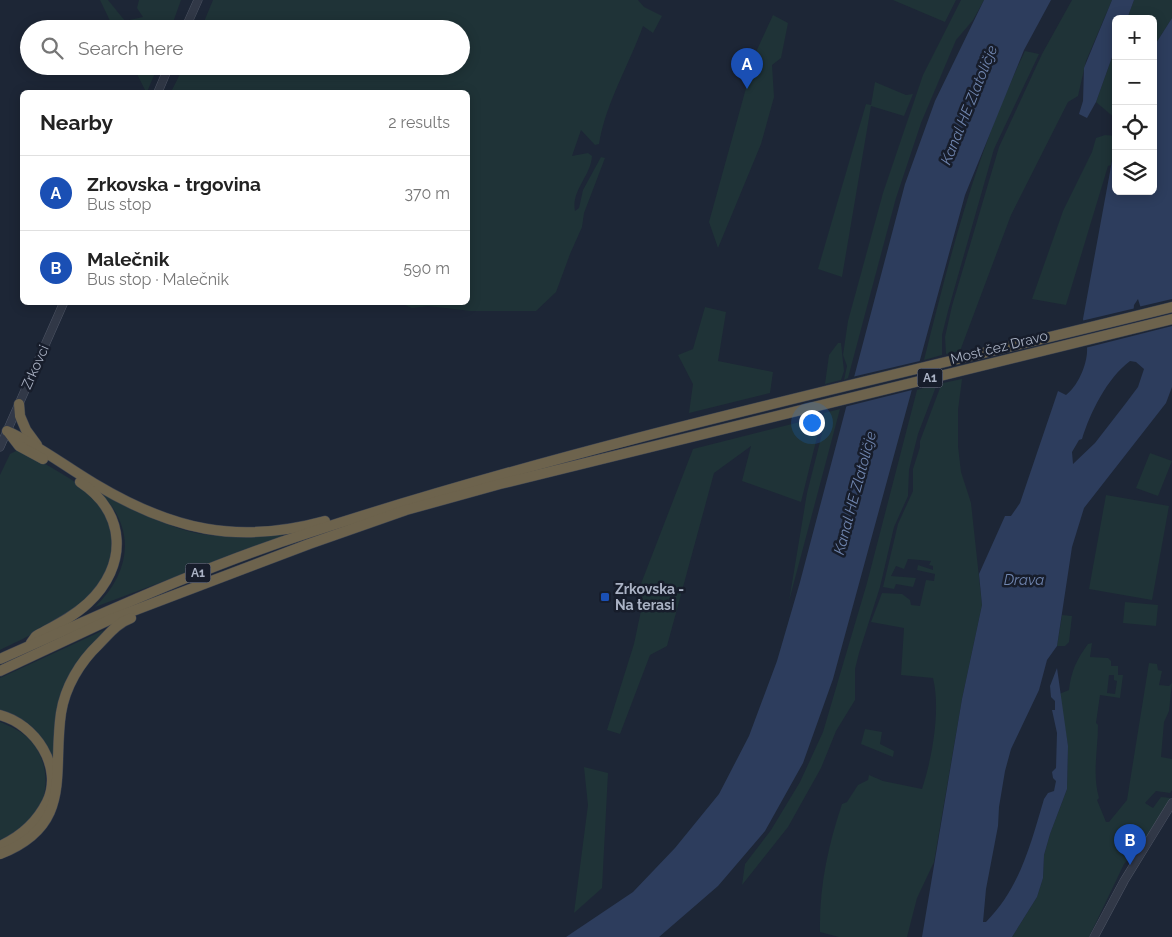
<!DOCTYPE html>
<html lang="en">
<head>
<meta charset="utf-8">
<style>
	body { margin:0; font-family:Raleway,sans-serif; background:#f6f6f6; color:#222 }
	.controls { position:absolute; right:15px; top:15px; display:grid; overflow:hidden; border-radius:8px; box-shadow:0 2px 12px #0003 }
	.controls button { width:45px; height:45px; display:grid; place-items:center; padding:0; border:0; border-bottom:1px solid #e0e0e0; background:#fff; color:#222; font:25px sans-serif }
	.you { position:absolute; left:811px; top:422px; width:18px; height:18px; margin:-12px; border:4px solid #fff; border-radius:50%; background:#1a73e8; box-shadow:0 0 0 8px #1a73e833 }
	.badge { display:grid; place-items:center; width:32px; height:32px; border-radius:50%; background:#475a85; color:#fff; font-size:16px; font-weight:700 }
	.pin { position:absolute; translate:-50% -41px; filter:drop-shadow(0 1px 2px #0008) }
	.pin::after { content:''; position:absolute; top:26px; width:18px; height:15px; background:inherit; clip-path:polygon(0 0,100% 0,50% 100%) }
	.list { margin:0; padding:0; list-style:none }
	h2 { display:flex; justify-content:space-between; align-items:center; height:65px; margin:0; padding:0 20px; font-size:21px }
	h2 small { font-size:16px; font-weight:400; color:#767676 }
	.list li { display:grid; grid-template-columns:32px 1fr auto; gap:15px; align-items:center; box-sizing:border-box; height:75px; padding:0 20px; border-top:1px solid #e0e0e0 }
	.list b { display:block; font-size:19px; white-space:nowrap }
	.list p { margin:0; font-size:16px; white-space:nowrap; color:#767676 }
	.list em { font-size:16px; font-style:normal; color:#767676 }
	.icon { flex:none; width:28px; height:28px; fill:none; stroke:currentColor; stroke-width:2; stroke-linecap:round; stroke-linejoin:round }
	.map { position:relative; flex:none; width:1172px; height:937px; overflow:hidden }
	.search { position:absolute; background:#fff; box-shadow:0 2px 12px #0003; left:20px; top:20px; width:450px; height:55px; display:flex; align-items:center; gap:12px; box-sizing:border-box; padding:0 18px; border-radius:28px; color:#767676; font-size:19px }
	.panel { position:absolute; background:#fff; box-shadow:0 2px 12px #0003; left:20px; top:90px; width:450px; height:215px; border-radius:8px }
	.map>svg:first-child { display:block }
</style>
</head>
<body>
<div class="map">
<svg width="1172" height="937" viewBox="0 0 1172 937">
	<rect width="100%" height="100%" fill="#1d2636"/>
	<!-- green -->
	<g fill="#1f3337" fill-rule="evenodd">
		<polygon points="100,0 108,0 125,21 143,17 137,8 139,0 181,0 171,28 114,29"/>
		<path d="M213,0H638L644,7L662,16L653,33L643,26C629,65 606,102 599,144L595,145L581,130L572,156L588,153L592,156C591,176 571,190 575,211L579,208L583,190L601,157L605,158L584,213L582,227L570,254L556,292L536,311H471L428,306L412,308L405,305L406,302H468V92H171L184,66H461V29H201Z"/>
		<polygon points="893,0 956,0 945,22"/>
		<polygon points="961,0 984,0 973,20 956,40 921,123 896,198 848,378 844,380 847,366 843,355 848,321 883,193 923,75"/>
		<polygon points="1072,0 1112,0 1086,61 1078,96 1068,102 1011,215 960,351 946,354 945,337 952,306 999,147 1042,54"/>
		<polygon points="1134,0 1172,0 1172,18 1153,48 1153,19 1127,19"/>
		<polygon points="773,15 788,23 781,58 772,65 774,97 761,144 718,248 709,222 756,52"/>
		<polygon points="1116,46 1116,119 1096,102"/>
		<path d="M1025,51L1039,54L994,149L948,311L942,335V355L924,360C951,252 976,153 1025,51Z"/>
		<polygon points="133,66 158,66 147,92 146,92"/>
		<polygon points="875,82 906,95 913,94 904,116 871,106 842,277 818,269 866,104 871,105"/>
		<polygon points="1105,135 1116,136 1111,165 1108,166 1066,305 1032,299 1063,211 1092,152 1096,138"/>
		<polygon points="705,307 726,312 718,361 773,372 770,393 689,413 693,384 678,355 693,349"/>
		<polygon points="838,343 841,343 844,371 841,380 825,384 829,355"/>
		<path d="M962,379L958,410V446L961,472L971,503L982,605L962,699L934,862L917,898L907,937H839L820,932C819,887 828,846 842,804L847,802L858,785L868,780L869,775L883,781L922,789C932,759 941,710 933,678L901,675L904,628L871,622L882,593L902,594L910,600L911,605L920,606L926,580L934,581L935,574L917,570L918,565L933,570V566L929,565L931,561L908,559L904,569L896,566L891,576L916,578L913,587L896,584L894,589L883,587L898,524L913,491V469L920,447V441L940,388L943,383Z"/>
		<polygon points="937,384 918,434 909,470 908,496 894,527 880,587 859,653 855,669 855,700 836,731 821,768 788,827 742,885 745,864 771,830 800,782 823,732 867,583 917,390"/>
		<polygon points="840,409 789,601 807,493 822,434 824,413"/>
		<polygon points="816,418 819,429 801,502 742,481 751,446 714,473 667,646 650,655 620,734 607,730 634,644 643,601 639,589 693,449"/>
		<path d="M18,450L23,451C47,466 76,479 96,499C107,509 113,529 112,544C112,550 112,557 111,563C99,605 37,632 0,650V475L10,454Z"/>
		<polygon points="1150,453 1172,461 1158,496 1136,488"/>
		<path d="M97,490C129,507 161,525 196,533C224,539 254,535 282,534V537L95,607C132,571 137,526 97,490Z"/>
		<polygon points="1106,495 1169,506 1152,600 1089,589"/>
		<polygon points="1125,602 1158,605 1156,626 1123,623"/>
		<polygon points="1062,615 1072,616 1069,642 1065,646 1057,646"/>
		<path d="M104,630C68,674 53,704 54,761C41,734 30,718 0,711V678Z"/>
		<path d="M1092,643L1090,657L1108,658L1111,661V666H1118V675H1123L1120,698L1100,695L1096,723L1098,725C1098,750 1092,773 1099,798L1097,800L1106,822H1109L1127,800L1149,663L1157,664L1158,670L1162,671L1159,685L1169,686L1172,683L1169,711L1164,722L1161,757L1172,759V790L1170,793L1156,791L1145,803L1153,808L1161,797L1171,798L1148,838L1124,864L1089,937H1012L1037,897L1043,878L1044,855L1050,834L1067,789L1068,746L1059,694L1069,690C1071,671 1077,659 1088,644ZM1109,675H1114V680L1117,681L1115,694L1107,693Z"/>
		<path d="M0,722C10,726 23,732 30,740C49,760 51,795 34,816C25,827 12,835 0,842Z"/>
		<polygon points="865,729 882,732 880,744 894,751 893,757 861,744"/>
		<polygon points="584,767 608,773 602,888 574,913 588,805"/>
	</g>
	<!-- water -->
	<g fill="#2d3d5d" fill-rule="evenodd">
		<polygon points="984,0 1051,0 1024,50 965,195 833,679 803,763 765,831 718,886 659,937 566,937 633,892 675,848 719,794 749,736 777,661 800,582 905,184 935,101"/>
		<polygon points="1112,0 1134,0 1127,19 1116,19 1116,46 1096,102 1087,118 1079,114 1083,101 1084,68"/>
		<path d="M1172,18V387L1166,403L1084,508L1072,547L1057,646L1047,660L1039,690L1011,749L1005,771L999,807L998,826L986,889L983,922H986C1020,888 1031,843 1044,799L1048,793L1054,791L1056,781L1053,778L1052,772L1056,768L1057,733L1052,710H1055V701L1051,697L1050,686L1057,668L1068,746L1067,789L1050,834L1044,855L1043,878L1037,897L1012,937H922L962,699L982,605L979,574L1005,516H1011L1020,503L1058,391L1066,395C1078,386 1088,363 1087,348C1087,338 1084,328 1083,319L1116,139V191H1153V48ZM1138,299L1142,312L1141,327L1132,328L1134,305ZM1130,361L1136,362L1144,369L1138,387L1126,403L1095,443L1073,464L1072,452L1079,440L1082,439C1090,413 1107,378 1130,361Z"/>
	</g>
	<!-- pier -->
	<g fill="#1d2636">
		<polygon points="1172,299 1172,326 1085,348 1081,321 1136,308 1134,327 1138,326 1138,307"/>
		<polygon points="924,360 916,389 844,407 852,377"/>
	</g>
	<g fill="none" stroke-linecap="round" stroke-linejoin="round">
		<defs>
			<g id="minor">
				<polyline points="185,29 198,0"/>
				<polyline points="158,92 169,66"/>
				<polyline points="0,447 64,302"/>
				<polyline points="1094,937 1124,881 1172,803"/>
			</g>
			<g id="highway">
				<polyline points="19,404 20,416 26,430 37,445"/>
				<path d="M7,431C38,445 66,467 95,484C172,530 237,545 325,521"/>
				<polyline points="9,433 19,446 43,459"/>
				<path d="M31,643L36,636C54,626 73,617 88,603C128,566 127,513 80,482"/>
				<path d="M0,659C102,614 202,567 308,533C591,441 883,379 1172,307"/>
				<polyline points="0,671 109,620 309,544 406,510 500,484 1172,319"/>
				<path d="M0,715C35,724 64,767 47,802C37,822 20,837 0,846"/>
				<path d="M0,854C74,825 52,774 61,713C65,687 80,662 99,644C109,634 117,623 131,618"/>
			</g>
		</defs>
		<!-- minor casing -->
		<use href="#minor" stroke="#4e5565" stroke-width="9"/>
		<!-- highway casing -->
		<use href="#highway" stroke="#3b4251" stroke-width="11"/>
		<!-- minor -->
		<use href="#minor" stroke="#313847" stroke-width="8"/>
		<!-- highway -->
		<use href="#highway" stroke="#6d634d" stroke-width="10"/>
	</g>
	<!-- markers -->
	<rect fill="#1a4fb4" stroke="#171d2b" stroke-width="2" x="600" y="592" width="10" height="10" rx="2.5"/>
	<g text-anchor="middle" dominant-baseline="central" stroke-width="5" stroke-linejoin="round" paint-order="stroke">
		<!-- shield labels -->
		<g fill="#171d2b" stroke="#7e8596" stroke-width="1">
			<rect x="917.5" y="368.5" width="25" height="19" rx="4"/>
			<rect x="185.5" y="563.5" width="25" height="19" rx="4"/>
		</g>
		<g font-size="12" font-weight="bold" fill="#aab2c4">
			<text x="930" y="378">A1</text>
			<text x="198" y="573">A1</text>
		</g>
		<!-- street labels -->
		<g font-size="14" fill="#aab2c4" stroke="#171d2b">
			<text transform="translate(999 347) rotate(-14)">Most čez Dravo</text>
			<text transform="translate(35 367) rotate(-66)">Zrkovci</text>
		</g>
		<!-- poi labels -->
		<g font-size="14" font-weight="bold" fill="#aab2c4" stroke="#171d2b" text-anchor="start">
			<text x="615" y="589">Zrkovska -<tspan x="615" dy="16">Na terasi</tspan></text>
		</g>
		<!-- water labels -->
		<g font-size="15" font-style="italic" fill="#7086b0" stroke="#171d2b">
			<text transform="translate(969 105) rotate(-68)">Kanal HE Zlatoličje</text>
			<text transform="translate(855 493) rotate(-75)">Kanal HE Zlatoličje</text>
			<text x="1024" y="580">Drava</text>
		</g>
	</g>
</svg>
<div class="controls">
<button>+</button>
<button>−</button>
<button><svg class="icon" aria-label="locate" viewBox="0 0 24 24"><circle cx="12" cy="12" r="6"/><path d="M12 2v4M12 18v4M2 12h4M18 12h4"/></svg></button>
<button><svg class="icon" aria-label="layers" viewBox="0 0 24 24"><path d="M12 4l9 5-9 5-9-5zM3 14l9 5 9-5"/></svg></button>
</div>
<div class="you"></div>
<div class="pin badge" style="left:747px;top:89px;background:#1a4fb4">A</div>
<div class="pin badge" style="left:1130px;top:865px;background:#1a4fb4">B</div>
<div class="search"><svg class="icon" aria-label="search" viewBox="0 0 24 24"><circle cx="10" cy="10" r="6"/><path d="M15 15l6 6"/></svg>Search here</div>
<section class="panel">
<h2>Nearby<small>2 results</small></h2>
<ul class="list">
<li><span class="badge" style="background:#1a4fb4">A</span><div><b>Zrkovska - trgovina</b><p>Bus stop</p></div><em>370 m</em></li>
<li><span class="badge" style="background:#1a4fb4">B</span><div><b>Malečnik</b><p>Bus stop · Malečnik</p></div><em>590 m</em></li>
</ul>
</section>
</div>
</body>
</html>
